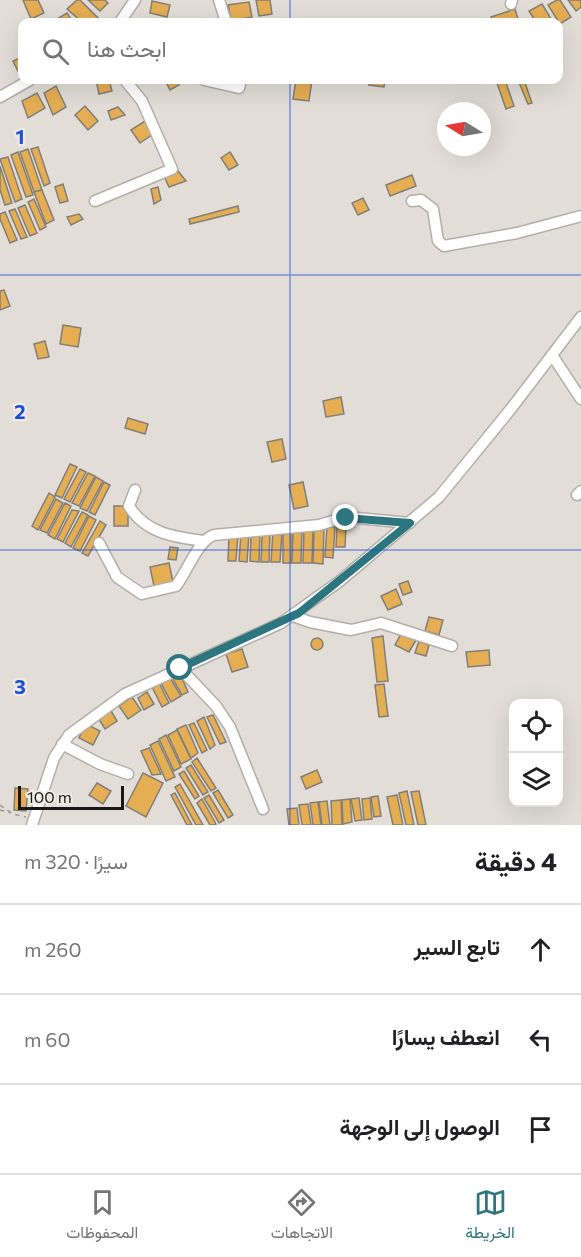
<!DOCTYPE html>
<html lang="ar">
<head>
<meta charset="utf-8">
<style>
	body { margin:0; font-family:Commissioner,Vazirmatn,sans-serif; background:#f6f6f6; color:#202124; direction:rtl }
	.controls { position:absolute; right:18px; bottom:18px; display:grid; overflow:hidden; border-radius:12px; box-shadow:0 6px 24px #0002 }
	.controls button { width:54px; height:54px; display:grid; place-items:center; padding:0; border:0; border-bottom:2px solid #e0e0e0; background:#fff; color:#202124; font:30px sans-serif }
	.compass { position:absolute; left:437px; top:102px; width:54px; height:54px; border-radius:50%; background:#fff; box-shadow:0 6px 24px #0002; rotate:281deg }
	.scale { position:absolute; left:18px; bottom:15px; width:106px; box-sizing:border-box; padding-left:6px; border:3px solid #191715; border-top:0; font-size:16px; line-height:21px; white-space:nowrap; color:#191715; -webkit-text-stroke:4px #efebe4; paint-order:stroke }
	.stop { position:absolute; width:18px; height:18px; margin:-14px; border:4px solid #2d757f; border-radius:50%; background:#fff }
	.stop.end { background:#2d757f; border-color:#fff; box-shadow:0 2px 6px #0008 }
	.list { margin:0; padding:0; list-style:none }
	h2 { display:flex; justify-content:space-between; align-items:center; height:78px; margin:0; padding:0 24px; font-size:26px }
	h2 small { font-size:20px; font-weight:400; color:#757577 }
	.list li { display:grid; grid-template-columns:39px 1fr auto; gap:18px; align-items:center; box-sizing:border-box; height:90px; padding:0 24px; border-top:2px solid #e0e0e0 }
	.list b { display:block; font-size:22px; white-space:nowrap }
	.list em { font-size:20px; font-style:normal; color:#757577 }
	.icon { flex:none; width:33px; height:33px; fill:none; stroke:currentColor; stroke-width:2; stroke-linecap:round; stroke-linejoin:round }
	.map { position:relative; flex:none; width:581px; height:825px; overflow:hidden; direction:ltr }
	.search { position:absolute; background:#fff; box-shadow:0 6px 24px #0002; left:18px; right:18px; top:18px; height:66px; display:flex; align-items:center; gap:15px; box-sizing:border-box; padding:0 21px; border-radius:12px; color:#757577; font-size:22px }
	.sheet { height:348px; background:#fff }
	nav { display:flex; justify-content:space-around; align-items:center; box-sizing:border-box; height:84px; border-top:2px solid #e0e0e0; background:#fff; font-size:16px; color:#757577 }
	nav a { display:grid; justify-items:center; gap:3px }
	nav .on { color:#2d757f }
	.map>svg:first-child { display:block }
</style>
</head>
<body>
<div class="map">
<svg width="581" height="825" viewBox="0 0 581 825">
	<rect width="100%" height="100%" fill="#e2ded7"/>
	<!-- building -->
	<g fill="#e6ae53" stroke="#827e79" stroke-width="1.5">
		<polygon points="23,0 38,0 44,13 31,19"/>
		<polygon points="77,0 80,0 100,20 97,22 82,22 67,9"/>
		<polygon points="88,0 105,0 108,3 100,11"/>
		<polygon points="256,0 270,0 272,14 259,16"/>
		<polygon points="557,0 560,0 571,17 560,24 548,5"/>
		<polygon points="568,0 581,0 581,7 576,11"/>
		<polygon points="152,1 170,5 167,17 150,13"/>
		<polygon points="249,2 252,17 231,21 228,5"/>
		<polygon points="542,4 553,22 536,22 529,11"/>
		<polygon points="515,9 519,22 493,22 491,17"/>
		<polygon points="67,13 73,22 52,22"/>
		<polygon points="22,57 22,76 21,77 13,61"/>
		<polygon points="96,80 109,80 112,91 99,94"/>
		<polygon points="165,80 177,80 179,85 170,90"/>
		<polygon points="296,80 312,80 309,101 293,99"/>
		<polygon points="370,80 385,80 384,87 369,85"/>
		<polygon points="496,80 505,80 514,106 506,109"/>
		<polygon points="518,80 524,80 532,103 528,104"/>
		<polygon points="56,86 66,107 53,115 44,93"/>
		<polygon points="37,93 45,108 28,118 22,101"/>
		<polygon points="85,106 98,121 88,130 75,115"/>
		<polygon points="118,107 125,115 111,120 108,111"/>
		<polygon points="145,121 153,134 140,143 131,130"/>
		<polygon points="38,147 50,183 44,186 31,149"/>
		<polygon points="28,149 42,190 34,192 20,152"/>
		<polygon points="18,152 33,195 26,197 11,155"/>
		<polygon points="230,152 238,165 229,170 221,158"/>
		<polygon points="8,157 22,199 15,202 0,159"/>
		<polygon points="0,166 12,203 5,205 0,190"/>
		<polygon points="178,171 186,181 169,187 164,176"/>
		<polygon points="412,175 416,186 390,196 386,185"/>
		<polygon points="63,184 68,201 60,203 55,187"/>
		<polygon points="158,187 161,200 154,204 151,189"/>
		<polygon points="42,190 54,220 46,224 34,192"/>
		<polygon points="363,198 369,210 358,215 352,203"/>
		<polygon points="34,199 46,227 40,230 28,202"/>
		<polygon points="25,205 37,233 30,236 18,208"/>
		<polygon points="238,206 239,212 190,224 189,219"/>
		<polygon points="15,209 27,237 21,239 9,211"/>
		<polygon points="5,212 17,240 10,243 0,219 0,214"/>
		<polygon points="79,214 83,219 71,225 67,217"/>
		<polygon points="4,290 10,306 0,310 0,291"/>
		<polygon points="63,325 81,328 78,347 60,344"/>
		<polygon points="45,341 49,357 38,359 34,344"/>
		<polygon points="341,397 344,414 326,417 323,401"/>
		<polygon points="128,418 148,424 145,434 125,428"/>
		<polygon points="282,439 286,459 272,462 267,442"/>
		<polygon points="70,464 77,467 62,498 55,495"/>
		<polygon points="80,469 86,472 70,502 64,499"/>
		<polygon points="88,473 95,476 79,506 72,503"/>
		<polygon points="96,477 103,481 87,511 80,508"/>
		<polygon points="104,482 110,485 95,515 89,512"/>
		<polygon points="303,482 308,506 294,509 289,485"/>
		<polygon points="49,493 55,497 38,530 32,526"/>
		<polygon points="56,499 63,503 47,533 40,530"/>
		<polygon points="65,503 71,506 55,539 48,535"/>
		<rect x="114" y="506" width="14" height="20"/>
		<polygon points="72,510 79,511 63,542 57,539"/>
		<polygon points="82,512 88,515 71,547 65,543"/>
		<polygon points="89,516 96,520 80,551 73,548"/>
		<polygon points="100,521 106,525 88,556 82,553"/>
		<polygon points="337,525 346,525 345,547 336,547"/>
		<polygon points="327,527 335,527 333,558 325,557"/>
		<polygon points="324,528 323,564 313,563 314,530"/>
		<polygon points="304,529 313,530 312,563 303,563"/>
		<polygon points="293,530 302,530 301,563 292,563"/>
		<polygon points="273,531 282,532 280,562 271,562"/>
		<polygon points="283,532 291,533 291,563 283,563"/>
		<polygon points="241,533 249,534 247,562 239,561"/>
		<polygon points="260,533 259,562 250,561 251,535"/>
		<polygon points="229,534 238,535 236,561 228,561"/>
		<polygon points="270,534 269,562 261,562 262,536"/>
		<polygon points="170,547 178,548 176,560 168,559"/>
		<polygon points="169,563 173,582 154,586 150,567"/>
		<polygon points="408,581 412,592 403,595 399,584"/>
		<polygon points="396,589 402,604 388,610 381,596"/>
		<polygon points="429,617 443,620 439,635 425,631"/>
		<polygon points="402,632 416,640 409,652 395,645"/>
		<polygon points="383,636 388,681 377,682 372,638"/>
		<circle cx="317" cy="644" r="6"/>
		<polygon points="419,641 429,645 426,656 415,653"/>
		<polygon points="242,649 248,667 232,672 226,654"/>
		<polygon points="489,650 490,665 468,667 466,652"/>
		<polygon points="169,676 181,696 171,702 160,681"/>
		<polygon points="181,676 188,692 182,695 173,679"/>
		<polygon points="158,681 169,703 162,707 151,685"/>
		<polygon points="384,684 388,716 379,717 375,685"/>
		<polygon points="147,692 154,704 144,710 138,698"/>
		<polygon points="132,697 141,710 128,719 119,706"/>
		<polygon points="110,709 117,721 105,729 97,716"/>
		<polygon points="213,715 226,742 220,744 207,717"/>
		<polygon points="204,717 215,745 210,749 197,721"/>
		<polygon points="194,723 207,750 202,753 189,725"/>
		<polygon points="86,724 100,731 93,745 79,738"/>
		<polygon points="186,725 198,753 191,758 177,729"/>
		<polygon points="177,730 191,759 181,764 168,735"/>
		<polygon points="166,735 181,767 174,771 159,739"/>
		<polygon points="158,741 175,777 166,781 150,745"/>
		<polygon points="149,748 161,774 152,775 141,751"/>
		<polygon points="197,758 216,788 211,791 192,762"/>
		<polygon points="191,765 208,792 203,795 186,768"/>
		<polygon points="317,770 322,782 306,789 301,777"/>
		<polygon points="184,771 199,796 195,799 179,774"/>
		<polygon points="143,773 163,783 146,817 126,806"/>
		<polygon points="97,783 111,791 103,804 89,795"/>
		<polygon points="180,784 203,825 196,825 175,787"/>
		<polygon points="15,788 28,789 26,811 14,810"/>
		<polygon points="218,790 233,815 228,818 213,793"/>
		<polygon points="407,791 414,825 406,825 399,793"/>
		<polygon points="419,791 426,825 418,825 411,792"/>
		<polygon points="175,793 192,825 187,825 171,795"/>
		<polygon points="209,795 224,820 219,823 204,798"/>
		<polygon points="397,795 403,825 393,825 387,797"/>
		<polygon points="378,796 381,816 374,817 371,797"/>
		<polygon points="359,798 362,820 355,821 351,799"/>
		<polygon points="370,798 372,819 364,820 362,799"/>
		<polygon points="202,799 216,824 213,825 210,825 197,803"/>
		<polygon points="350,799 352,822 343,824 342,800"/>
		<polygon points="341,800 342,825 332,825 331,801"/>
		<polygon points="327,801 330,825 322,825 319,802"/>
		<polygon points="318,802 321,825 313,825 310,803"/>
		<polygon points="308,804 311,825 302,825 299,805"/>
		<polygon points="297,808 299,825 289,825 287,809"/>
	</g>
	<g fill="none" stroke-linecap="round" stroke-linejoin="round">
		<defs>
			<g id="minor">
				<polyline points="219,0 226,22"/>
				<polyline points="511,4 512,0"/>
				<polyline points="120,22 135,0"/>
				<polyline points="204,80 239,88 241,80"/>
				<polyline points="0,97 30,80"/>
				<polyline points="95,201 172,169 142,101 125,80"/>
				<polyline points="412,201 421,200 433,209 438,241 444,246 517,233 581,216"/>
				<polyline points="552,355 581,399"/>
				<path d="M135,490L129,506C145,533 174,537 203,541"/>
				<polyline points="577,495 581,491"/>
				<path d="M99,543L117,577L142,594L176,586C187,572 198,540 214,535L319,525L346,517L410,523"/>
				<polyline points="293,616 310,622 351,630 381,623 452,646"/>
				<polyline points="180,668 216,706 230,727 263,809"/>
				<polyline points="62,744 100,764 128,774"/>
				<polyline points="32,825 54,758 69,735 125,694 281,623 340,581 439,497 510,410 581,317"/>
			</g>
		</defs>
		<!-- minor casing -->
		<use href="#minor" stroke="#b3aea8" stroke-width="13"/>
		<!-- path -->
		<g stroke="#9d9a94" stroke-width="1.5" stroke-dasharray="4.5 4.5" stroke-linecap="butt">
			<polyline points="0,805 13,814 26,817"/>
			<polyline points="0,810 11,813"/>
		</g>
		<!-- minor -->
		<use href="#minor" stroke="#fff" stroke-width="10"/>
	</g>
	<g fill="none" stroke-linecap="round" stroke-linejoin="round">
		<!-- route -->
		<polyline stroke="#2d757f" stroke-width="8" points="180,668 299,613 410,523 346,518"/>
	</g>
	<!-- grid -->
	<path fill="none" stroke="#1d4ed8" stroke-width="1.5" stroke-opacity="0.55" d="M290,0V22M290,80V825M0,275H581M0,550H581"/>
	<g font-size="20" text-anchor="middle" font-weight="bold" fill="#1d4ed8" stroke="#efebe4" stroke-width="4.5" stroke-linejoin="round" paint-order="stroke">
		<text x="20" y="144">1</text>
		<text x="20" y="419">2</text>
		<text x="20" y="694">3</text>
	</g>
</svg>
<div class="controls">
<button><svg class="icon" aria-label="locate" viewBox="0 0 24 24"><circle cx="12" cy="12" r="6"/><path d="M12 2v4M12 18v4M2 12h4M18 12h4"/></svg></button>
<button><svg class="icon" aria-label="layers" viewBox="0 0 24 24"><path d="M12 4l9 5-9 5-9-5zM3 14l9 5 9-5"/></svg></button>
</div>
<svg class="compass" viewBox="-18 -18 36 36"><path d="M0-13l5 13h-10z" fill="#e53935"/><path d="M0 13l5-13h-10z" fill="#757577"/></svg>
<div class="scale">100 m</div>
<div class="stop" style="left:180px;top:668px"></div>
<div class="stop end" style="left:346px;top:518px"></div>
<div class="search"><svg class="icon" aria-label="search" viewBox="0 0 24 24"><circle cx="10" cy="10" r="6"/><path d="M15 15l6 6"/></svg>ابحث هنا</div>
</div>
<section class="sheet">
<h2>4 دقيقة<small>سيرًا · 320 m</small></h2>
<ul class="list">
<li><svg class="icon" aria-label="ahead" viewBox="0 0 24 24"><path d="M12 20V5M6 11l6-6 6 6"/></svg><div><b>تابع السير</b></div><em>260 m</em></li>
<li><svg class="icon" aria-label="left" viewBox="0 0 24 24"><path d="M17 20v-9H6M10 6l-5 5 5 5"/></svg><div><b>انعطف يسارًا</b></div><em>60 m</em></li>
<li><svg class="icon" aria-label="arrive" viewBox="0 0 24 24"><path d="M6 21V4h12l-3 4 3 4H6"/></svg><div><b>الوصول إلى الوجهة</b></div></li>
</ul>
</section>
<nav>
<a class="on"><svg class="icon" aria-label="map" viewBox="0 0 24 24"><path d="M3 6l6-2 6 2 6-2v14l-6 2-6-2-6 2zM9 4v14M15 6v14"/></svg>الخريطة</a>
<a><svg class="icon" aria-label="directions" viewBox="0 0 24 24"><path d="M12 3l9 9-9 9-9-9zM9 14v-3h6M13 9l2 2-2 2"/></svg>الاتجاهات</a>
<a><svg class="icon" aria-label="saved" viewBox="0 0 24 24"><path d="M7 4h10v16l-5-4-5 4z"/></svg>المحفوظات</a>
</nav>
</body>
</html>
